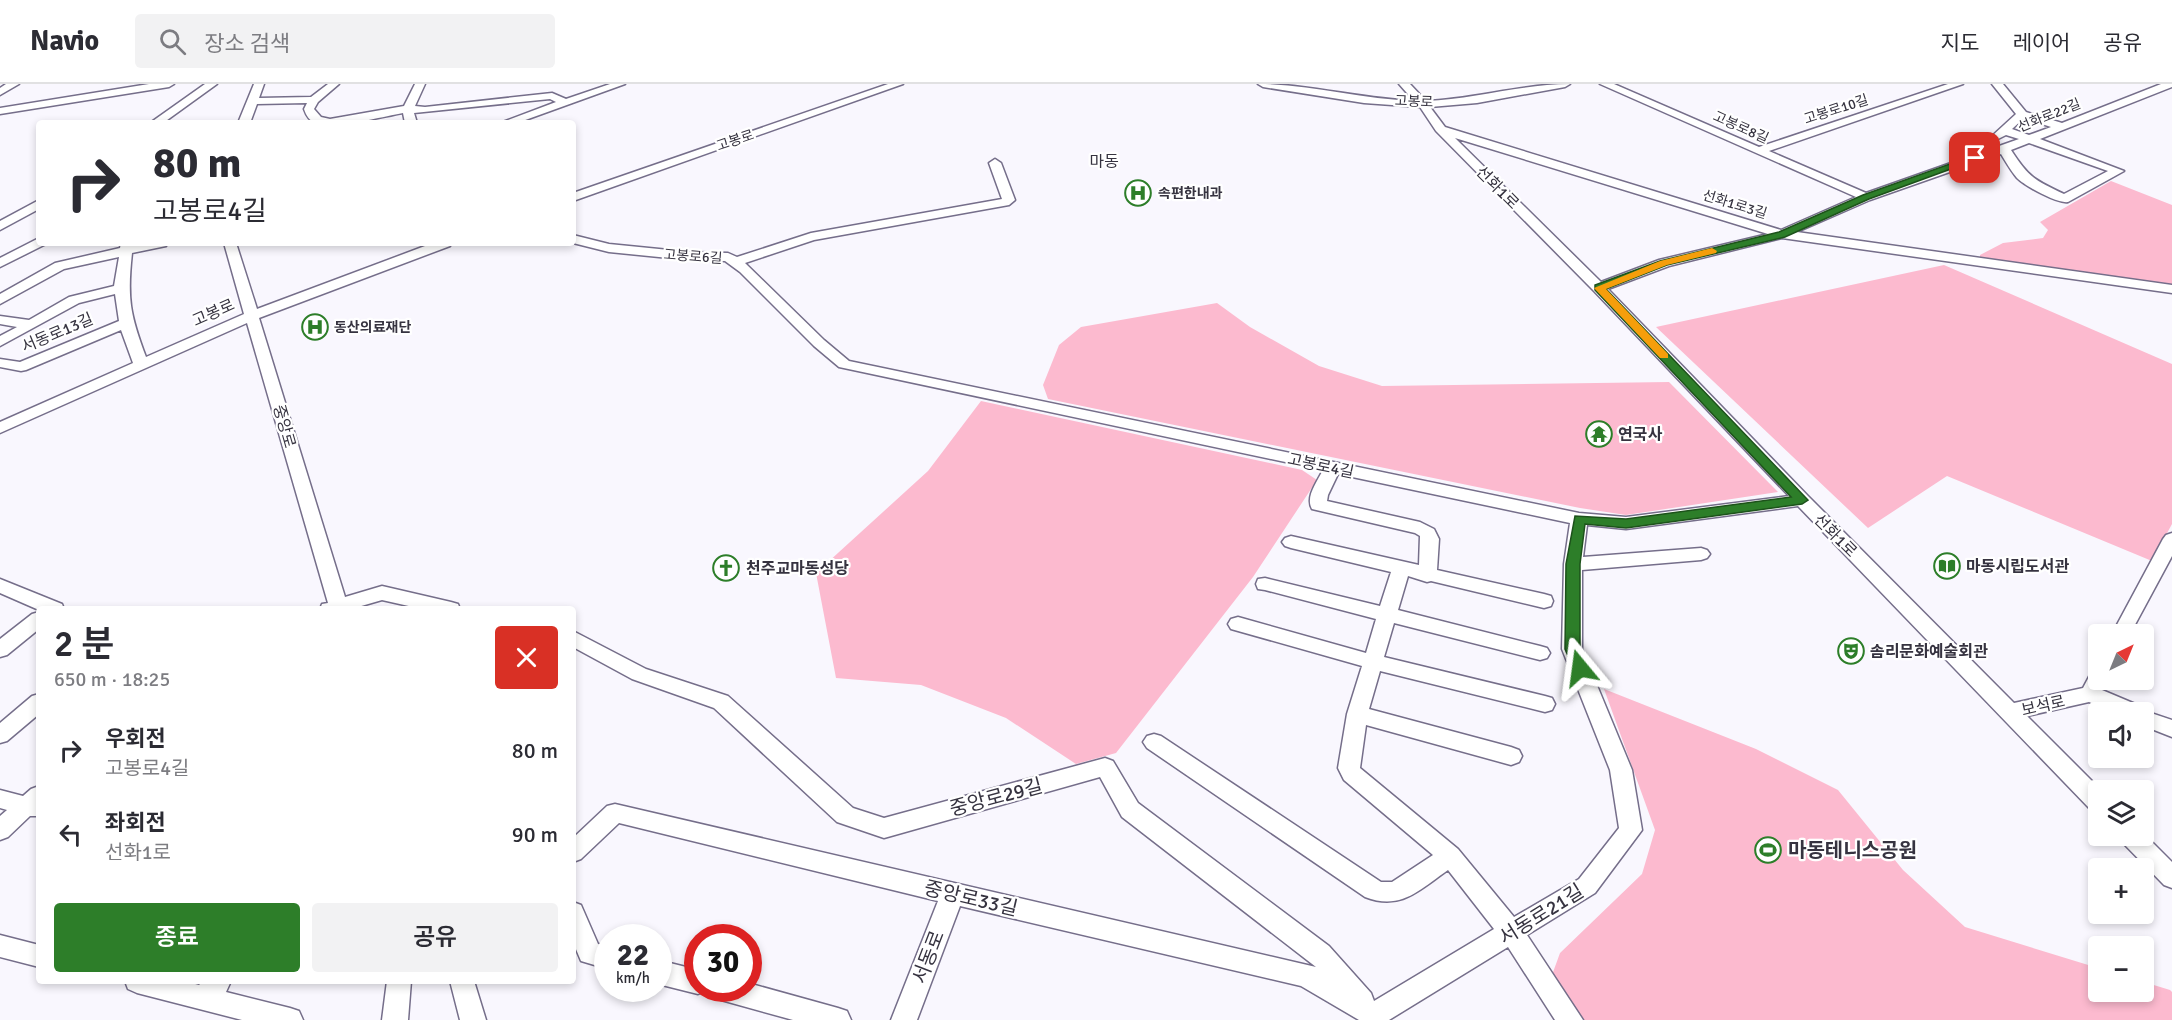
<!DOCTYPE html>
<html lang="ko">
<meta charset="utf-8">
<style>
:root{--surface:#fff;--page:#f2f2f3;--text:#2b2b33;--muted:#7c7c81;--line:#e1e1e2;--accent:#2d7e29}
body{margin:0;font-family:Signika,"Noto Sans KR",sans-serif;background:var(--page);color:var(--text);height:100vh;display:flex;flex-direction:column;font-size:22px;white-space:nowrap}
*{box-sizing:border-box;margin:0}
p{font-size:20px;color:var(--muted)}
.icon{flex:none;width:33px;height:33px;fill:none;stroke:currentColor;stroke-width:2;stroke-linecap:round;stroke-linejoin:round}
.map{position:relative;flex:1;overflow:hidden}
.side{position:absolute;left:36px;top:522px;width:540px;height:378px;display:flex;flex-direction:column;background:var(--surface);border-radius:6px;box-shadow:0 3px 9px #0003}
.side>*{flex:none}
.hud{position:absolute;left:36px;top:36px;width:540px;height:126px;border-radius:6px;box-shadow:0 3px 9px #0003;background:#fff;color:var(--text);overflow:hidden}
.needle{width:39px;rotate:43deg}
.fabs{position:absolute;left:2088px;top:540px;display:grid;gap:12px}
.fabs a{display:grid;place-items:center;width:66px;height:66px;border-radius:6px;background:var(--surface);box-shadow:0 3px 9px #0003;font-size:30px}
.speed{position:absolute;left:594px;top:840px;display:flex;gap:12px;font-size:30px;font-weight:700;text-align:center}
.speed>*{display:grid;place-content:center;width:78px;height:78px;border-radius:50%;background:var(--surface);box-shadow:0 3px 9px #0003;line-height:1}
.speed small{font-size:15px;font-weight:400}
.speed .limit{border:9px solid #d22;background:#fff;color:#111}
.pin{position:absolute;display:grid;place-items:center;width:51px;height:51px;color:#fff;margin:-26px;border-radius:12px;box-shadow:0 3px 9px #0006}
.me{position:absolute;width:66px;margin:-33px;rotate:344deg;stroke-linejoin:round;filter:drop-shadow(0 0 4px #0008)}
.turn{display:flex;align-items:center;gap:21px;height:126px;padding:0 18px;font-size:27px}
.turn .icon{width:78px;height:78px;stroke-width:2.5}
.turn b{display:block;font-size:42px;line-height:51px}
.round{display:grid;place-items:center;flex:none;width:63px;height:63px;border-radius:6px;background:var(--page)}
.headline{display:flex;align-items:center;justify-content:space-between;height:102px;padding:0 18px}
h1{font-size:36px;font-weight:600;line-height:45px}
.button{display:flex;gap:12px;margin-top:auto;padding:12px 18px}
.button a{flex:1;height:69px;border-radius:6px;background:var(--accent);color:#fff;font-size:24px;font-weight:600;line-height:69px;text-align:center}
.button a+a{background:var(--page);color:var(--text)}
ul{padding:0;list-style:none}
li{display:flex;align-items:center;gap:18px;height:84px;padding:0 18px}
li div{flex:1}
li b{display:block;font-size:22px}
li em{font-style:normal}
header{display:flex;align-items:center;gap:36px;box-sizing:border-box;height:84px;padding:0 30px;background:var(--surface);border-bottom:2px solid var(--line)}
header strong{font-size:28px}
nav{display:flex;gap:33px;margin-inline-start:auto;font-size:21px}
.search{width:420px;height:54px;background:var(--page);display:flex;align-items:center;gap:15px;box-sizing:border-box;padding:0 21px;border-radius:6px;color:var(--muted);font-size:22px}
.map>svg:first-child{display:block}
.green{fill:#fcbacf}
.lines{fill:none;stroke-linecap:round;stroke-linejoin:round}
.minor-casing{stroke:#756e8a;stroke-width:3}
.minor{fill:#fff;fill-rule:evenodd}
.route{fill:#2d7e29;stroke:#1d521b;stroke-width:1.5}
.slow{fill:#f59e0b}
.labels{text-anchor:middle;stroke-width:4.5;stroke-linejoin:round;paint-order:stroke}
.far-street-label{font-size:14px;fill:#363340;stroke:#fff}
.far-poi-label{font-size:14px;font-weight:bold;fill:#363340;stroke:#fff;text-anchor:start}
.far-quarter-label{font-size:16px;fill:#363340;stroke:#fff}
.street-label{font-size:16px;fill:#363340;stroke:#fff}
.poi-label{font-size:16px;font-weight:bold;fill:#363340;stroke:#fff;text-anchor:start}
.near-street-label{font-size:20px;fill:#363340;stroke:#fff}
.near-poi-label{font-size:20px;font-weight:bold;fill:#363340;stroke:#fff;text-anchor:start}
</style>
<header>
<strong>Navio</strong>
<div class="search"><svg class="icon" aria-label="search" viewBox="0 0 24 24"><circle cx="10" cy="10" r="6"/><path d="M15 15l6 6"/></svg>장소 검색</div>
<nav><a>지도</a><a>레이어</a><a>공유</a></nav>
</header>
<div class="map">
<svg width="2172" height="936" viewBox="0 0 2172 936">
<rect width="100%" height="100%" fill="#f9f7fe"/>
<path class="green" d="M2111,97L2172,121V201L1980,176V171L2003,159L2043,154L2048,146L2040,138Z
M1944,181L2172,280V440L2152,477L1947,392L1868,444L1656,243Z
M1217,219L1250,243L1319,282L1382,302L1669,298L1778,408L1626,431L1580,424L1048,315L1043,301L1059,261L1081,243Z
M981,317L1302,386L1317,396L1253,493L1116,669L1076,680L1006,634L921,601L836,594L816,489L928,387Z
M1604,605L1756,665L1838,706L1903,786L1965,843L2098,884V908H2144V898L2170,906L2172,908V936H1583L1552,891L1560,869L1642,790L1655,746Z"/>
<g class="lines">
<g class="minor-casing">
<path id="minor" d="M6,0H19L0,11V4Z
M149,0H174L169,3L0,30V24Z
M205,0H217L163,39H150Z
M254,0H264L259,14L311,13L328,0H339L318,18L314,25L321,33L330,35L404,22L415,0H425L415,22L425,23L552,9L566,15L610,0H625L517,39H500L556,18L550,15L414,29L417,39H405L403,29C380,33 339,45 316,39C309,37 306,31 304,25L307,19L257,20L250,39H238Z
M888,0H903L573,117V109Z
M1258,0C1310,0 1361,15 1414,17L1399,0H1410L1426,17C1474,15 1522,0 1570,0L1565,3L1477,19L1430,23L1445,43L1781,146L1856,113L1600,0H1614L1759,63L1948,0H1963L1769,67L1866,109L2019,55L2006,51L1998,55L1992,52L2016,30L1992,0H2003L2026,28L2062,39L2161,0H2172V3L2040,55L2124,87L2068,118C2058,120 2025,102 2017,94C2011,87 2006,78 2001,70L1870,116L1797,148L2172,201V209L1782,154L1669,182L1608,205L1808,412L2014,619L2083,604L2091,589L2098,586V596H2107L2102,606L2140,622L2142,626L2172,636V653L2144,642V628H2113L2089,618L2027,632L2101,706H2098V727L2090,725L1798,422L1626,445L1587,441L1583,473L1701,464L1707,466L1710,470L1707,474L1701,476L1582,486V565L1632,686L1642,746L1595,809L1527,851L1583,936H1555L1508,863L1389,936H1359L1301,902L960,822L917,936H891L938,817L619,739L581,775L573,778V754L607,722L615,720L1316,883L1122,733L1100,693L884,754L837,738L714,624L632,595L573,563V547L646,585L728,612L853,724L884,734L1105,674L1113,677L1138,719L1329,862L1371,909L1374,917L1494,845L1448,786C1419,806 1401,827 1365,813L1147,664L1143,658L1147,652L1154,650L1161,652L1381,798H1392L1433,771L1344,696L1338,684L1347,630L1362,582L1231,545L1228,540L1231,535L1238,533L1366,569L1376,535L1265,506L1258,505L1256,500L1258,495L1265,494L1380,522L1391,488L1291,464L1285,462L1282,458L1285,454L1291,452L1419,481L1420,452L1415,449L1312,425C1305,413 1317,398 1323,386L839,283L814,262L740,188L725,177L689,176L609,168L573,159V151L609,160L689,168L728,169L737,173L811,149L1002,115L989,79L995,75L1001,79L1015,116L1009,121L814,156L745,179L824,256L849,277L1579,429L1626,433L1789,412L1594,207L1436,47L1420,23L1364,19L1263,3ZM2024,34L2051,43L2029,51L2012,45ZM1455,54L1768,150L1659,176L1601,198ZM2029,59L2108,87L2064,110C2035,96 2029,94 2011,66ZM1338,390L1570,439L1564,480L1562,565L1610,686L1619,744L1579,795L1514,833L1458,765L1360,684L1366,641L1511,681L1519,678L1522,672L1519,666L1511,663L1369,625L1380,587L1545,628L1552,626L1555,620L1552,614L1545,612L1384,573L1394,539L1540,576L1547,574L1550,569L1547,564L1540,562L1398,526L1408,492L1427,498L1431,497L1544,524L1551,522L1553,517L1551,512L1544,510L1437,486L1439,455L1434,445L1420,438L1327,417L1328,411Z
M39,116V125L0,146V137Z
M39,154V159H45L44,161L0,183V174Z
M121,159H133V161L167,159L166,162L132,169C127,214 130,231 146,273L244,230L224,159H236L257,225L433,159H451L450,162L259,234L345,513L382,502L451,518L458,520L460,525H422L382,516L351,525H320L322,520L328,519L247,239L0,349V338L133,279L121,246L26,286L21,287L0,283V275L20,278L119,237L115,210L79,219L0,262V252L17,243L0,240V232L29,236L69,213L114,202L119,173L64,185L0,220V210L55,179L120,164Z
M2172,449V472L2130,550H2112L2163,455L2166,451Z
M0,495L62,520L64,525L39,526L0,509Z
M39,528V545L7,571L0,573V555L32,530Z
M39,610V630L7,657L0,659V639L32,612Z
M39,702V732H30L8,753L0,756V732L7,726L0,724V706L23,712L31,705Z
M2144,750L2172,778V804L2164,801L2123,759L2120,752H2144Z
M573,818L581,821L598,860L608,862V885L581,877L573,858Z
M0,851L39,861V883L0,873Z
M658,876L698,886V904H708L707,906L698,910L658,900Z
M125,897H184L199,901L203,897H231L226,908L290,924L299,927L303,936H242L137,909L128,905Z
M387,897H411L408,936H382Z
M450,897H474L486,936H460Z
M748,899L838,924L847,927L851,936H793L721,916L712,912L709,904H748Z"/>
</g>
<use href="#minor" class="minor"/>
</g>
<path class="route" d="M1975,71L1979,74L1978,75L1869,115L1785,153L1667,181L1606,205L1808,416L1802,420L1626,444L1585,440L1580,480V565L1588,584L1585,588H1575L1565,565L1566,480L1575,432L1626,435L1791,413L1595,206V201L1660,177L1779,148L1863,111Z"/>
<path class="slow" d="M1712,164L1717,167L1716,169L1667,181L1606,205L1668,270V274H1660L1594,204L1660,177Z"/>
<defs>
<g id="hospital-ring" transform="scale(1.35)"><circle r="9.5" fill="#fff" stroke="#2d7e29" stroke-width="1.5"/><path d="M-5-5h3v3.5h4V-5h3V5h-3V1.5h-4V5h-3Z" fill="#2d7e29"/></g>
<g id="temple-ring" transform="scale(1.35)"><circle r="9.5" fill="#fff" stroke="#2d7e29" stroke-width="1.5"/><path d="M0-6L5-2H3V0L6.5 2.5H4V6H1.5V3h-3V6H-4V2.5H-6.5L-3 0V-2H-5Z" fill="#2d7e29"/></g>
<g id="library-ring" transform="scale(1.35)"><circle r="9.5" fill="#fff" stroke="#2d7e29" stroke-width="1.5"/><path d="M-6-4Q-3-5.5-.7-3.5V5Q-3 3-6 4ZM6-4Q3-5.5 .7-3.5V5Q3 3 6 4Z" fill="#2d7e29"/></g>
<g id="church-ring" transform="scale(1.35)"><circle r="9.5" fill="#fff" stroke="#2d7e29" stroke-width="1.5"/><path d="M-1.2-6h2.4v3.5h3.3v2.4h-3.3V6h-2.4V-.1h-3.3v-2.4h3.3Z" fill="#2d7e29"/></g>
<g id="theatre-ring" transform="scale(1.35)"><circle r="9.5" fill="#fff" stroke="#2d7e29" stroke-width="1.5"/><path d="M-5-5.5Q0-4 5-5.5V0Q5 5 0 6Q-5 5-5 0ZM-3.3-2.5H-1v1.5H-3.3ZM1-2.5H3.3v1.5H1ZM-2.8 1Q0 5.5 2.8 1Z" fill="#2d7e29"/></g>
<g id="stadium-ring" transform="scale(1.35)"><circle r="9.5" fill="#fff" stroke="#2d7e29" stroke-width="1.5"/><path d="M0-5a6.5 5 0 1 0 0 10a6.5 5 0 1 0 0-10ZM-3.5-1.8h7v3.6h-7Z" fill="#2d7e29"/></g>
</defs>
<g fill-rule="evenodd">
<use href="#hospital-ring" x="1138" y="109"/>
<use href="#hospital-ring" x="315" y="243"/>
<use href="#temple-ring" x="1599" y="350"/>
<use href="#library-ring" x="1947" y="482"/>
<use href="#church-ring" x="726" y="484"/>
<use href="#theatre-ring" x="1851" y="567"/>
<use href="#stadium-ring" x="1768" y="766"/>
</g>
<g class="labels">
<g class="far-street-label">
<text transform="translate(1414 17) rotate(2)" y="5">고봉로</text>
<text transform="translate(1836 25) rotate(-18)" y="5">고봉로10길</text>
<text transform="translate(2049 31) rotate(-22)" y="5">선화로22길</text>
<text transform="translate(1741 43) rotate(24)" y="5">고봉로8길</text>
<text transform="translate(735 56) rotate(-19)" y="5">고봉로</text>
<text transform="translate(1735 120) rotate(17)" y="5">선화1로3길</text>
<text transform="translate(693 172) rotate(4)" y="5">고봉로6길</text>
</g>
<g class="far-poi-label">
<text x="1158" y="114">속편한내과</text>
<text x="334" y="248">동산의료재단</text>
</g>
<g class="far-quarter-label">
<text x="1104" y="83">마동</text>
</g>
<g class="street-label">
<text transform="translate(1498 103) rotate(45)" y="6">선화1로</text>
<text transform="translate(213 228) rotate(-24)" y="6">고봉로</text>
<text transform="translate(57 248) rotate(-23)" y="6">서동로13길</text>
<text transform="translate(285 342) rotate(74)" y="6">중앙로</text>
<text transform="translate(1321 381) rotate(12)" y="6">고봉로4길</text>
<text transform="translate(1836 451) rotate(45)" y="6">선화1로</text>
<text transform="translate(2043 621) rotate(-13)" y="6">보석로</text>
</g>
<g class="poi-label">
<text x="1618" y="356">연국사</text>
<text x="1966" y="488">마동시립도서관</text>
<text x="746" y="490">천주교마동성당</text>
<text x="1870" y="573">솜리문화예술회관</text>
</g>
<g class="near-street-label">
<text transform="translate(996 713) rotate(-15)" y="7">중앙로29길</text>
<text transform="translate(971 814) rotate(13)" y="7">중앙로33길</text>
<text transform="translate(1541 830) rotate(-32)" y="7">서동로21길</text>
<text transform="translate(928 873) rotate(-69)" y="7">서동로</text>
</g>
<g class="near-poi-label">
<text x="1788" y="773">마동테니스공원</text>
</g>
</g>
</svg>
<div class="fabs">
<a><svg class="needle" viewBox="-14 -14 28 28"><path d="M0-13l5 13h-10z" fill="#e53935"/><path d="M0 13l5-13h-10z" fill="#7c7c81"/></svg></a>
<a><svg class="icon" aria-label="sound" viewBox="0 0 24 24"><path d="M4 9h4l5-4v14l-5-4H4zM17 9q2 3 0 6"/></svg></a>
<a><svg class="icon" aria-label="layers" viewBox="0 0 24 24"><path d="M12 4l9 5-9 5-9-5zM3 14l9 5 9-5"/></svg></a>
<a>+</a>
<a>−</a>
</div>
<div class="speed"><div>22<small>km/h</small></div><div class="limit">30</div></div>
<div class="pin" style="left:1975px;top:74px;background:#d93025"><svg class="icon" aria-label="arrive" viewBox="0 0 24 24"><path d="M6 21V4h12l-3 4 3 4H6"/></svg></div>
<svg class="me" style="left:1580px;top:584px" viewBox="-20 -20 40 40"><path d="M0-17L14 15 0 8-14 15z" fill="#2d7e29" stroke="#fff" stroke-width="4"/></svg>
<div class="hud">
<div class="turn"><svg class="icon" aria-label="right" viewBox="0 0 24 24"><path d="M7 20v-9h11M14 6l5 5-5 5"/></svg><div><b>80 m</b>고봉로4길</div></div>
</div>
<section class="side">
<div class="headline"><div><h1>2 분</h1><p>650 m · 18:25</p></div><a class="round" style="background:#d93025;color:#fff"><svg class="icon" aria-label="close" viewBox="0 0 24 24"><path d="M6 6l12 12M18 6L6 18"/></svg></a></div>
<ul>
<li><svg class="icon" aria-label="right" viewBox="0 0 24 24"><path d="M7 20v-9h11M14 6l5 5-5 5"/></svg><div><b>우회전</b><p>고봉로4길</p></div><em>80 m</em></li>
<li><svg class="icon" aria-label="left" viewBox="0 0 24 24"><path d="M17 20v-9H6M10 6l-5 5 5 5"/></svg><div><b>좌회전</b><p>선화1로</p></div><em>90 m</em></li>
</ul>
<div class="button"><a>종료</a><a>공유</a></div>
</section>
</div>
